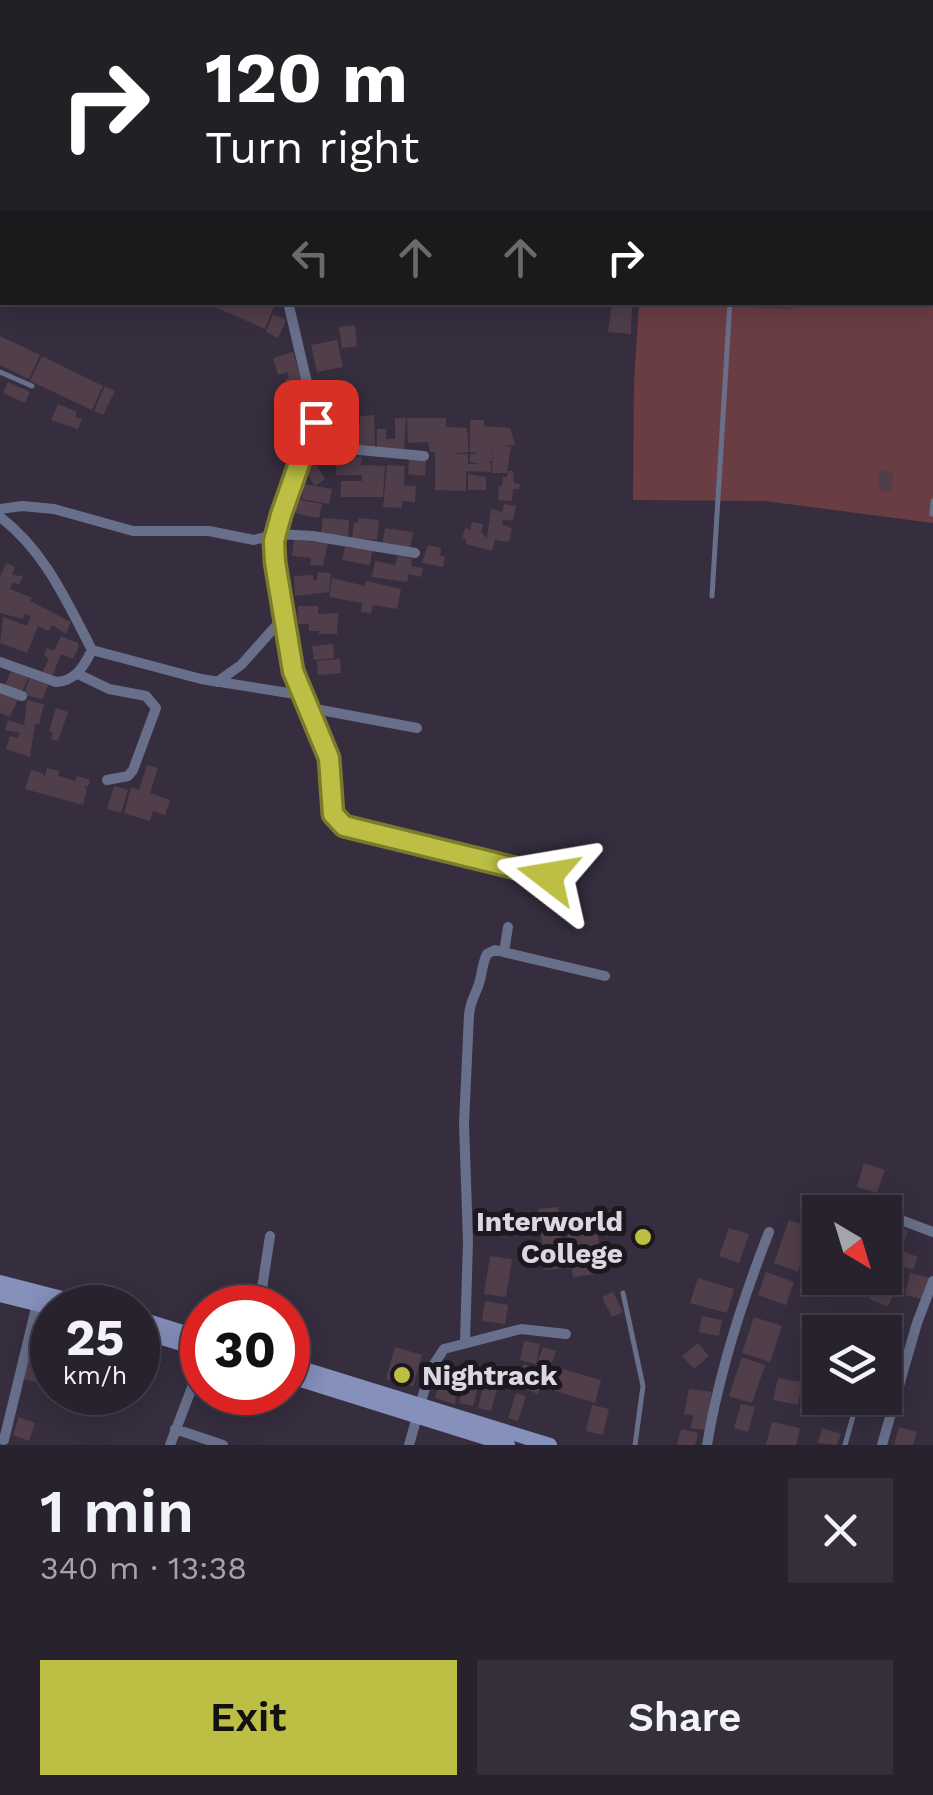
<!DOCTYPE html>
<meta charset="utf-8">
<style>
:root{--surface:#28222f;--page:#342f3b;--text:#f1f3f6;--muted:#a5a4aa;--line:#443f4b;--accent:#bcbf44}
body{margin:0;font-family:"Work Sans",sans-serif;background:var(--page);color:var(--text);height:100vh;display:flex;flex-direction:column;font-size:38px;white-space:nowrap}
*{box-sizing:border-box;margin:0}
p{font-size:32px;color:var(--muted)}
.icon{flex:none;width:55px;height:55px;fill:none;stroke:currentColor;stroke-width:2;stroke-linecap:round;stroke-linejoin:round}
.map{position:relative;height:1445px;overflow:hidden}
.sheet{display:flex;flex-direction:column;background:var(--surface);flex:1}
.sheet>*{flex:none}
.guide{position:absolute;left:0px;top:0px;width:935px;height:305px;box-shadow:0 5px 25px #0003,0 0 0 2px var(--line);background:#202124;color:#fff;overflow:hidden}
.needle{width:65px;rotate:142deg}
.tools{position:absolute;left:802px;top:1195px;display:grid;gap:20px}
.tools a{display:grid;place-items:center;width:100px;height:100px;border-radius:0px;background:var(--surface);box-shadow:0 5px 25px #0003,0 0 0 2px var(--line);font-size:50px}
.speed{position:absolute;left:30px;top:1285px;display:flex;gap:20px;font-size:50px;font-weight:700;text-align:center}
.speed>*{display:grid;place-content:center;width:130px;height:130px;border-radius:50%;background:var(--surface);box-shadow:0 5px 25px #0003,0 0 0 2px var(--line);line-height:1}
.speed small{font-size:25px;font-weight:400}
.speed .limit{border:15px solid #d22;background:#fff;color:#111}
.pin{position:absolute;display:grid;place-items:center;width:85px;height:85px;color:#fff;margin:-42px;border-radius:20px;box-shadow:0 5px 15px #0006}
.me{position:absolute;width:110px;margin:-55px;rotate:284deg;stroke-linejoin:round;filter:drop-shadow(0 0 8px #0008)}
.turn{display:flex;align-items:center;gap:35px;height:210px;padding:0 40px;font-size:45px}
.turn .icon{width:130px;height:130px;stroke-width:2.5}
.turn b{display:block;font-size:70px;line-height:85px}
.lanes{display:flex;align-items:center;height:95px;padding:0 40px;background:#0003;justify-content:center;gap:50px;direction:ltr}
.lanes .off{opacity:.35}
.round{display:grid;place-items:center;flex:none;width:105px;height:105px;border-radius:0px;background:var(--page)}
.headline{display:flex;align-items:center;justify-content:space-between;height:170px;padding:0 40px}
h1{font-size:60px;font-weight:600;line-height:75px}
.primary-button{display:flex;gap:20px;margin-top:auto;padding:20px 40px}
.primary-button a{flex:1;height:115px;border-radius:0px;background:var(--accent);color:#111;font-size:40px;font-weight:600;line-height:115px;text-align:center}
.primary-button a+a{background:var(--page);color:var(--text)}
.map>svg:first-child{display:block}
.green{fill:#6a3d43}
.building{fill:#503e4a}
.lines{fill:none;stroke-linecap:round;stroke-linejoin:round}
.path{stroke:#706978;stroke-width:2.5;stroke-dasharray:2.5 8;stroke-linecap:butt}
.lane{stroke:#686f8a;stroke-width:5}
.street{stroke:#686f8a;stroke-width:10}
.secondary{stroke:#8590bb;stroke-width:14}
.route-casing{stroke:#7a7c2c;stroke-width:25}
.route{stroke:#bcbf44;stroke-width:18}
.poi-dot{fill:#bcbf44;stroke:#1c1820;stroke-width:4}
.labels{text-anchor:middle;stroke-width:10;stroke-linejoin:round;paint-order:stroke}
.poi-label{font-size:28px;font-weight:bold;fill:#dcd7e2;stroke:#1c1820;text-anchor:end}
</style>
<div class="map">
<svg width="933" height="1445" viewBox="0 0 933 1445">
<rect width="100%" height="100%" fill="#362e3f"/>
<path class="green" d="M586,0H933V523L765,501L633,500L634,382L639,303L932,302V2Z"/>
<path class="building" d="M203,302H276L265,329Z
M740,302H794L793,310L740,306Z
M612,305L632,306L631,334L608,332Z
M273,314L286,320L278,338L266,332Z
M355,325L357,346L342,348L339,327Z
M0,336L40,355L29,379L0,365Z
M337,340L343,367L317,372L311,345Z
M293,352L308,400L301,402L303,409L307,408L318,440L296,447L284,418L280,419L277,410L289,407L282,391L288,389L286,379L289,378L287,372L278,375L273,358Z
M42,356L103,386L92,410L30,381Z
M8,382L30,392L25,403L3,393Z
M105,386L115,391L103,415L94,411Z
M58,404L77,412L75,417L82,419L78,429L51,420Z
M343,413V422L345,416L355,415V424H360V416L374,415L375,447L335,446V440H327L326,426L335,425L334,414Z
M395,418H406L404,450H377V429H386V439H395Z
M407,418H446V427L467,428L469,452L451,454H468V464H479L470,462V454H478L470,452V420H484V426L510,428L515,445H504L511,447L507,473H492L493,446L492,461L487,463H491V472L466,471V491L435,490V452H430L428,442L408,443Z
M336,456L362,457L361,465L385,466L383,497H341V481H362V475H336Z
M409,459L426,460L425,476L408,474Z
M315,462L325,479L315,486L304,469Z
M387,465L405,466L404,485L416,486L415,502L402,501V508L383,507Z
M880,470L893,472L891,492L878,490Z
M508,471H513L514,483L520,484L519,489H513L512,501L498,500L499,486H502L503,477H507Z
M468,474L486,477V490H468Z
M304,484L332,489L329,504L302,499Z
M295,499L322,504L319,518L293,513Z
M504,504L516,506L513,521L503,519L502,524L512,529L509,542L495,540L492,551L466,544V539H462L465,528L470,530L472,522L483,524L481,532L487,538L491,509L502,512Z
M323,518L349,520L348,537L321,535Z
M359,518L379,520L377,540L352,538L354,522L358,523Z
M385,528L413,532L410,551L382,546Z
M294,540L328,543L323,566L310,565L311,558L292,556Z
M428,545L441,548L440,556H445L443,567L422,563Z
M345,547L372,551L370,565L342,560Z
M397,556L412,559L411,566L423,568L421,577L409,574L407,582L372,577L375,561L395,565Z
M6,563L15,567L12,575L23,576L19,585L13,582L10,589L32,598L30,601L71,622L66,634L52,625L49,631L38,626L27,653L0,643L3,617L27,626L31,616L25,614L23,619L0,613V577Z
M318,572L331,573L329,592L295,596L294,576L313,575V580H317Z
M332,578L365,586L366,581L401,589L397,609L373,605L371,613L361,612L362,603L329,597Z
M298,606H318V614L338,613L337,634H319V631H309V624H298Z
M61,636L78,643V649L73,659L61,654L52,677L42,673L49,658L44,656L47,648L54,651Z
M333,644L334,658L314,660L312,646Z
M340,659L341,673L318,675L317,661Z
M11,671L28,678L22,692L5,685Z
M30,678L48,685L43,699L23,695Z
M0,692L18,699L10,717L0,713Z
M27,700L44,704L39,724H35L30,757L6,749L10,736L18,738L20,733L5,730L8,720L24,725Z
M56,708L68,712L58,741L51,739L53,732L49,731Z
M147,765L158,768L150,793L170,800L165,815L153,811L150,821L124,813L131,787L139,790Z
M47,768L60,771L58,776L75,781L77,776L90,780L88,787L84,786L87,789L83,805L25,789L31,770L43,773L44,778Z
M114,786L128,790L121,813L107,809Z
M864,1163L885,1170L877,1193L857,1187Z
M558,1207L565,1268L545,1270L538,1209Z
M789,1220L813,1228L798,1272L774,1263Z
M885,1222L908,1231L902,1246L885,1239Z
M596,1223L603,1273L573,1277L566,1227Z
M729,1228L749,1234L739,1263L719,1256Z
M885,1244L918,1257L913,1270L885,1259Z
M490,1256L512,1259L506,1297L484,1294Z
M766,1272L794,1282L786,1305L758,1295Z
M910,1273L931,1278L926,1300L905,1295Z
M698,1278L734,1289L727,1313L690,1303Z
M878,1278L897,1285L888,1307L869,1299Z
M613,1292L623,1312L612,1317L602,1297Z
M485,1301L508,1305L505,1324L482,1321Z
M37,1315L52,1318V1386L22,1379Z
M702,1316L722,1320L719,1336L699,1332Z
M754,1317L782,1326L770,1362L742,1353Z
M524,1341L540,1344L536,1364L520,1360Z
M698,1343L709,1356L694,1369L682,1356Z
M395,1347L422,1355L413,1386L386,1379Z
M543,1347L556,1351L549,1370L536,1365Z
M742,1357L765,1365L752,1403L729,1396Z
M524,1364L535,1368L534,1371L535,1368L545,1372L538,1394L516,1386Z
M552,1366L601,1380L595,1403L546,1388Z
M778,1378L802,1382L798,1405L773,1400Z
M440,1381L457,1386L455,1404L435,1398Z
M464,1384L478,1388L473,1406L459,1403Z
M483,1386L497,1389L491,1411L478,1408Z
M689,1389L712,1392L705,1430L691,1428L693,1415L684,1414Z
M516,1393L526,1396L518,1421L508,1418Z
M741,1404L755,1407L748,1432L734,1428Z
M592,1405L609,1409L603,1435L586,1431Z
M19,1417L35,1423L29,1441L13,1435Z
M772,1422L800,1428L796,1445H766Z
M899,1427L917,1432L913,1445H894Z
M823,1428L841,1434L837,1445L817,1443Z
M681,1429L698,1433L695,1445H677Z"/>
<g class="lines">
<path class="path" d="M812,2L813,0
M910,2L911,0"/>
<path class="lane" d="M619,0L620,2
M834,0L865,2
M751,2V0
M932,8H933
M932,130H933
M932,259H933
M0,372L32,386
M932,514L933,501
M712,596L730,302
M623,1293L643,1386L635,1445
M845,1445L858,1398"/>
<path class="street" d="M224,0L226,2
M311,2L313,0
M0,165L2,166
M288,302L316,421L327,447L424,456
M327,447L307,452L301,458L281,515L274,541L275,562L293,671L329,758L333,813L344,825L549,876
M0,509L22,506L54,509L133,531H209L254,540L277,534L313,536L415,553
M0,517C45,551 67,602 92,650L201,679L301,695
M0,662L56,682C76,681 84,666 92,650
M78,674L109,689L146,696L156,708L133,770L128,776L107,780
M217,682L241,665L283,618
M0,688L22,696
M310,708L417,728
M504,952L508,927
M856,1202L882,1212
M885,1214L933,1232
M259,1308L270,1236
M465,1342L468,1241L464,1124L469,1015C470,1004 473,999 477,989C482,979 481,966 487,954L495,950L605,976
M175,1429L223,1445
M0,1439L4,1440L37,1304
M170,1445L202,1361
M409,1445L430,1370L444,1349L521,1329L566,1334
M707,1445C719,1372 742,1301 769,1232
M882,1445L917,1323L933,1281"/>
<path class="secondary" d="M88,2L91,0
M0,94L2,91
M0,1282L101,1308
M0,1295L52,1308
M138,1318L202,1338
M138,1331L202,1350
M288,1364L550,1445
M288,1376L508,1445"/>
</g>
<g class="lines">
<g class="route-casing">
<path id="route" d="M316,422L327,446L307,452L301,458L281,515L274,541L275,562L293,671L329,758L333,814L344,826L548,876"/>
</g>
<use href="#route" class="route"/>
</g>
<g class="poi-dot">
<circle cx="643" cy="1237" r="10"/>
<circle cx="402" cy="1375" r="10"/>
</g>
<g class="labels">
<g class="poi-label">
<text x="623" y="1231">Interworld<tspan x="623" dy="32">College</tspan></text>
<text x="422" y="1385" text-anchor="start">Nightrack</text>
</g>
</g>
</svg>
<div class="tools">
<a><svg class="needle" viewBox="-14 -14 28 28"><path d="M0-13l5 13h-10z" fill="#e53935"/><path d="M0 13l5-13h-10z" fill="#a5a4aa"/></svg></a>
<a><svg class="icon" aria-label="layers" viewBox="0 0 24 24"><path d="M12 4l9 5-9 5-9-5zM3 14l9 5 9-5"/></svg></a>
</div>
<div class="speed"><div>25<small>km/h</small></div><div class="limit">30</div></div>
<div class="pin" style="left:316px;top:422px;background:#d93025"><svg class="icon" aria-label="arrive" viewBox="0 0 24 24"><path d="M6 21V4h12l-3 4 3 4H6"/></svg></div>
<svg class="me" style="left:548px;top:876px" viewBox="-20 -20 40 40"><path d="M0-17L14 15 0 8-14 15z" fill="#bcbf44" stroke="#fff" stroke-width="4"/></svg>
<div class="guide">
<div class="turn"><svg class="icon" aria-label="right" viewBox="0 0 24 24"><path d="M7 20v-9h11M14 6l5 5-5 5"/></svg><div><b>120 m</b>Turn right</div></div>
<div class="lanes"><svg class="icon off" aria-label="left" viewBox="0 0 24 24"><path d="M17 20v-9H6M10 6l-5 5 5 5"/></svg><svg class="icon off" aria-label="ahead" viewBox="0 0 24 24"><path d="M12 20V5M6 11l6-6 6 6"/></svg><svg class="icon off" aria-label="ahead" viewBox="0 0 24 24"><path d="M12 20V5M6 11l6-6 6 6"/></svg><svg class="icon" aria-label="right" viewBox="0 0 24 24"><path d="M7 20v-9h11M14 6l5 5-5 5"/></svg></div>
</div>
</div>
<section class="sheet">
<div class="headline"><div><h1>1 min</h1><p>340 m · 13:38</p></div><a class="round"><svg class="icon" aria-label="close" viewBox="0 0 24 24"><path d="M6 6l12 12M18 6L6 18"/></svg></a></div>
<div class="primary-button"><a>Exit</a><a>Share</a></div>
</section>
